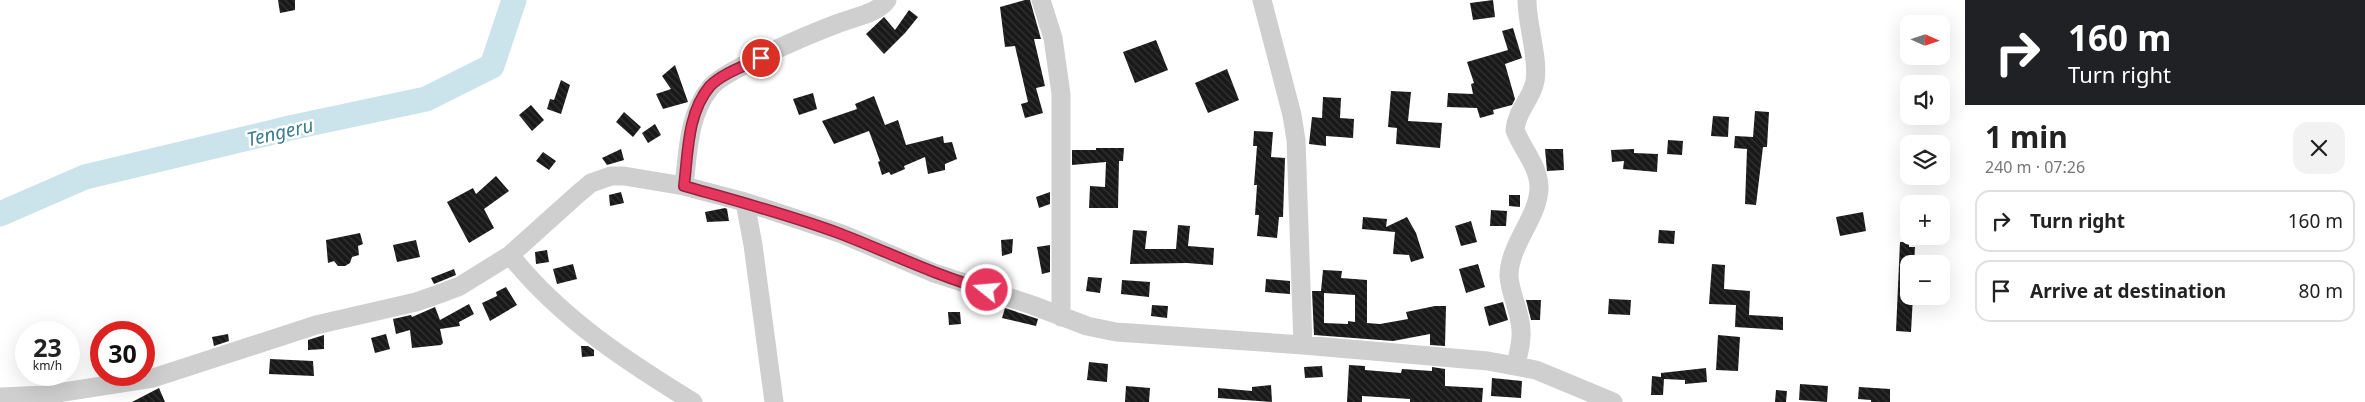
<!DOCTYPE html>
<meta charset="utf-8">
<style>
:root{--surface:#fff;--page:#f2f2f2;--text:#222;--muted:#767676;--line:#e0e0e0}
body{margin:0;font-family:"Noto Sans",sans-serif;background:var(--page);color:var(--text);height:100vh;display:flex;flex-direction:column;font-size:19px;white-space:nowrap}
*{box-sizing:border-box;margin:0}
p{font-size:16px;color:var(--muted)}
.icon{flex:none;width:28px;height:28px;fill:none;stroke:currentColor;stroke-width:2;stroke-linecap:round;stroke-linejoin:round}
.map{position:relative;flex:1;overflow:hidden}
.drawer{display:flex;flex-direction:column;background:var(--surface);width:400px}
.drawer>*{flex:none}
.guide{background:#202124;color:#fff;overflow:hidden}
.needle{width:32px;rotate:93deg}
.tools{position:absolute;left:1900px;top:15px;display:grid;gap:10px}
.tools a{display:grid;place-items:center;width:50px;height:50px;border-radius:10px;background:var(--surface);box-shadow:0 5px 20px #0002;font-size:25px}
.speed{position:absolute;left:15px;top:321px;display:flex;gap:10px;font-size:25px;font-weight:700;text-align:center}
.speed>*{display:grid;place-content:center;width:65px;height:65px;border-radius:50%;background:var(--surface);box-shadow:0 5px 20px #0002;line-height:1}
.speed small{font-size:12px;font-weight:400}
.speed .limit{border:8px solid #d22;background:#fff;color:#111}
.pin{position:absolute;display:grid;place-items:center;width:42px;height:42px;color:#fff;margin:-21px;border:2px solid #fff;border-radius:50%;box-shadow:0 1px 5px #0007}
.me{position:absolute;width:55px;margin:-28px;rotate:287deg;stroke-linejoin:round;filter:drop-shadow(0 0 4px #0008)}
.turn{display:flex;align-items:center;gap:18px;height:105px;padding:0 20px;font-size:22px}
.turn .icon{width:65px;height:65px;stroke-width:2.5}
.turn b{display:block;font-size:35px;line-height:42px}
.round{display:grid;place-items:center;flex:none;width:52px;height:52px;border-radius:15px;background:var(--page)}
.summary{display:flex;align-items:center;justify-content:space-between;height:85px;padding:0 20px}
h1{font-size:30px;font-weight:700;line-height:38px}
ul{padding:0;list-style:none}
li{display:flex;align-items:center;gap:15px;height:62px;margin:0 10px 8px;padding:0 10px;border:2px solid var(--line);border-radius:15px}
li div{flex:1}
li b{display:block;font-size:19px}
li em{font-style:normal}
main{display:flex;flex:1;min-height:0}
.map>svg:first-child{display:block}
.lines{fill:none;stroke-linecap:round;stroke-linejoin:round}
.river{stroke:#cbe4ec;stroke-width:25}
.building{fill:url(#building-back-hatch);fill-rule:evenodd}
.minor{stroke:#cfcfcf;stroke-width:19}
.route-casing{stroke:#96233d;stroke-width:12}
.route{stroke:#e7365e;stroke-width:9}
.labels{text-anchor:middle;stroke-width:5;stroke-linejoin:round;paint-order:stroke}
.water-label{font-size:19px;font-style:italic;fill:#3c7c90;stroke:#fff}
</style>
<main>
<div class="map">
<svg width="1965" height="402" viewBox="0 0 1965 402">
<defs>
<pattern id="building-back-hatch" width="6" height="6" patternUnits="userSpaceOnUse" patternTransform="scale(1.25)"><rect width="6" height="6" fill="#191919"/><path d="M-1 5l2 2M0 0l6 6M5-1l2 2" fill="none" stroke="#323232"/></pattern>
</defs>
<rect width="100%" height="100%" fill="#fff"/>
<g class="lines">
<path class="river" d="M0,214L85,177L294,127L426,99L492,66L514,0"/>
</g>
<path class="building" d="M278,0H295V10L280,13Z
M1025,0H1030L1041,39H1034L1045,86L1036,88L1043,113L1025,118L1021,104L1028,102L1015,46L1005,47L1000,7Z
M1493,0L1495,17L1473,20L1470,3Z
M909,10L918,17L905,33L884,54L866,34L884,17L895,30Z
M1513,28L1522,58L1505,64L1515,99L1512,105L1493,110L1494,114L1480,118L1477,108L1447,107L1448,93L1473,94L1471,84L1474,83L1467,62L1508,50L1502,31Z
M1156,40L1168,70L1135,83L1123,52Z
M675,65L688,102L663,109L656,94L671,89L662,76Z
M1227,69L1239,100L1208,113L1195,83Z
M561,80L570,85L561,114L547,109L550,99L554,100Z
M1391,91L1411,92L1408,121L1442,123L1440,148L1396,144L1397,128L1388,127Z
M813,93L817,109L799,115L793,99Z
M874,96L885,125L898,120L906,145L943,136L944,143L952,142L957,159L945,164V170L928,174L925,157L904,166L905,169L891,175L889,172L882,175L878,162L880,161L869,131L834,144L822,121L857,109L855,104Z
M1323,97L1341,98L1340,118L1354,119L1353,138L1326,136V146L1309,144L1312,117L1322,118Z
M531,105L544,120L532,131L519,115Z
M1755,111L1769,112L1767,147H1763L1756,205L1745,204L1747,149L1734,148L1735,136L1753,137Z
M624,112L641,127L633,137L616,122Z
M1713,116L1729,117L1728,137L1711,136Z
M655,124L661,135L648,143L642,133Z
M1254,131L1273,132L1271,157L1285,158L1283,217H1279L1277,238L1257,236L1259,215H1255L1257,185H1254L1257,146H1253Z
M1668,140L1683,141L1682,155L1667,154Z
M1096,148H1124L1123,161H1119L1118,208H1089L1090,186L1105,187L1106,162L1072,165V150H1096Z
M621,149L624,160L607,165L602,158Z
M1545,149H1563L1564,170L1547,171Z
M1634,149V153L1658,154L1657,172L1623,169L1624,161L1612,162L1611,150Z
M543,152L556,161L549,170L536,161Z
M496,176L509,191L484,209L494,228L469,243L447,202L473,188L476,194Z
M621,192L624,203L610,206L609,195Z
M1050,192V204L1039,208L1036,197Z
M1509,195H1520V207L1509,206Z
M725,208L727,209L729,221L707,222L705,212Z
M1491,210L1507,211L1506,226H1490Z
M1863,212L1866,231L1840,236L1836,217Z
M1363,217L1387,219L1386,227L1407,217L1416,233L1424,258L1411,262L1409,255L1393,254L1395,232L1362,229Z
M1471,221L1477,242L1461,246L1455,226Z
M1178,225L1190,226L1188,246L1214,248L1213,265L1187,263L1130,264L1133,230L1147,231L1145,249H1176Z
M1659,230L1675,231L1674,244L1658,243Z
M360,233L363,244L358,246L359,255L352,257L350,263L345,266H338L334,261L328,263L326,240Z
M1013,239L1012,253L1002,256L1001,240Z
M416,240L420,257L397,262L393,245Z
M1900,242H1909V247H1915L1914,264H1909V296H1913L1911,332L1896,331Z
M1050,245V272L1042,274L1037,247Z
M547,250L549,262L536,264L535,252Z
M573,264L577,279L557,284L553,269Z
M1478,264L1485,287L1466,293L1459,269Z
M1712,264L1725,265L1724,289L1750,291L1749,315L1783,317V330L1735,327L1736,305L1709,304Z
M454,269L456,275L434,284L431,278Z
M1323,270L1342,271L1341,278L1367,280V323L1380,324L1408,319L1406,312L1435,306H1446L1445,346L1430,345V334L1393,341L1314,335L1312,291H1321ZM1324,293L1355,295V322L1348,321V324L1324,323Z
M1088,277L1102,278L1100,293L1086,291Z
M1266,279L1290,281V294L1265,292Z
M1122,280L1150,282L1149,297L1121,294Z
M506,287L517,305L490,321L482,303L497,296L496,292Z
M1609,299L1631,300L1630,315L1608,314Z
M1526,300H1541L1540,320H1531Z
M1503,302L1508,320L1489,326L1484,307Z
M469,304L474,314L459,322L460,326L440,329L443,343L441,345L412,348L410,330L396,334L393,319L411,315L412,317L435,307L440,320Z
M1152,305L1168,306L1167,318L1151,316Z
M1005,308L1038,319L1036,326L1002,318Z
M948,312H960L961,324L949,325Z
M228,334L229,341L214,346L212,337Z
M386,334L390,349L375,353L371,338Z
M324,335V349L308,350V340Z
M1718,335L1740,337L1738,371L1716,370Z
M581,346H588L594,350V356L582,357Z
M270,359L313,361L314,376L269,374Z
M1089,362L1108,364L1107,382L1087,380Z
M1349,365L1365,366V370L1401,373L1402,369L1432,371V367L1445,369V386L1483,388L1482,402H1410V399L1362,396V402H1347Z
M1322,366L1323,377L1305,378L1304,367Z
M1706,368L1707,382L1685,384V380L1664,379L1663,395H1651L1652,376L1661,377V373Z
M1492,378L1522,381L1521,398L1491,396Z
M1800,384L1828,386L1827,402L1799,400Z
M1271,385L1272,402L1218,398V388L1252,391V387Z
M1126,386L1150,388L1149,402H1125Z
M1859,387L1890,389V402H1871V400L1858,399Z
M159,388L165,402H132Z
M1776,390L1787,391L1786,402H1775Z"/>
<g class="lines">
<path class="minor" d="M1041,0L1053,38L1061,94V317
M1262,0L1292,115L1296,140L1303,345
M684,186C688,153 688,115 710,88C723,70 815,32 839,23C854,17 877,14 887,0
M745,202L753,245L774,402
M510,255C560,318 626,361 693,402
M1516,365C1518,354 1522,343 1521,331C1521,312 1510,295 1509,276C1509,244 1540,216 1539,186C1538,165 1522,149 1515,130C1516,111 1532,99 1535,81C1539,59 1527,25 1527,0
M0,397L45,395L153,378L316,325L416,302L439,294L460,286L510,255L579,193L591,183L611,176H624L684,186L745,202L842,234L934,273L1032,305L1087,326L1116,332L1303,345L1488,361L1536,370L1613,402"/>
</g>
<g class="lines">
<g class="route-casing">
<path id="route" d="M761,58C745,66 723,73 710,86C687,113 688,154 684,186C737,201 790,215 841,234C890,253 937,276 987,290"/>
</g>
<use href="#route" class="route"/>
</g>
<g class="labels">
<g class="water-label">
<text transform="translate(280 132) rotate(-13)" y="7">Tengeru</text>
</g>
</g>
</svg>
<div class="tools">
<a><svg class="needle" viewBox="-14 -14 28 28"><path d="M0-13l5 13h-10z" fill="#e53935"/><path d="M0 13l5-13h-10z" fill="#767676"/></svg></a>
<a><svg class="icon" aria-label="sound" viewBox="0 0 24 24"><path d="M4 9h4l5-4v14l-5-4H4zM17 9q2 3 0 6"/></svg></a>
<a><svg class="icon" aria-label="layers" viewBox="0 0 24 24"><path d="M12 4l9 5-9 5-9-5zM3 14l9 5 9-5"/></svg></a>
<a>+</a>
<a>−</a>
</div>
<div class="speed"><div>23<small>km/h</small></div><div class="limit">30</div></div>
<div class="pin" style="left:761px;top:58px;background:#d93025"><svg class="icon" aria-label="arrive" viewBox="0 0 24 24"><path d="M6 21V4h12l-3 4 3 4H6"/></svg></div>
<svg class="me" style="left:987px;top:290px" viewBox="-20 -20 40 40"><circle r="17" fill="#e7365e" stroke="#fff" stroke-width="3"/><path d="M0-11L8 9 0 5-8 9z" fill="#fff"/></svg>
</div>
<section class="drawer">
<div class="guide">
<div class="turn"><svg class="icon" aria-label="right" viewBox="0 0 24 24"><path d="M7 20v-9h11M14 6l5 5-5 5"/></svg><div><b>160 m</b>Turn right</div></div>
</div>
<div class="summary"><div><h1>1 min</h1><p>240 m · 07:26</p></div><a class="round"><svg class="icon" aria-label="close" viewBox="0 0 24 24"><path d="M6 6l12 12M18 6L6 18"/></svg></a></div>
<ul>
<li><svg class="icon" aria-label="right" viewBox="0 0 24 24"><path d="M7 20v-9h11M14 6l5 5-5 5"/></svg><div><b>Turn right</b></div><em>160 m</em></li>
<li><svg class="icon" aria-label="arrive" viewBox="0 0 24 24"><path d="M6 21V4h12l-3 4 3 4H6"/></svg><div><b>Arrive at destination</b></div><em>80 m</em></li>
</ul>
</section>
</main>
